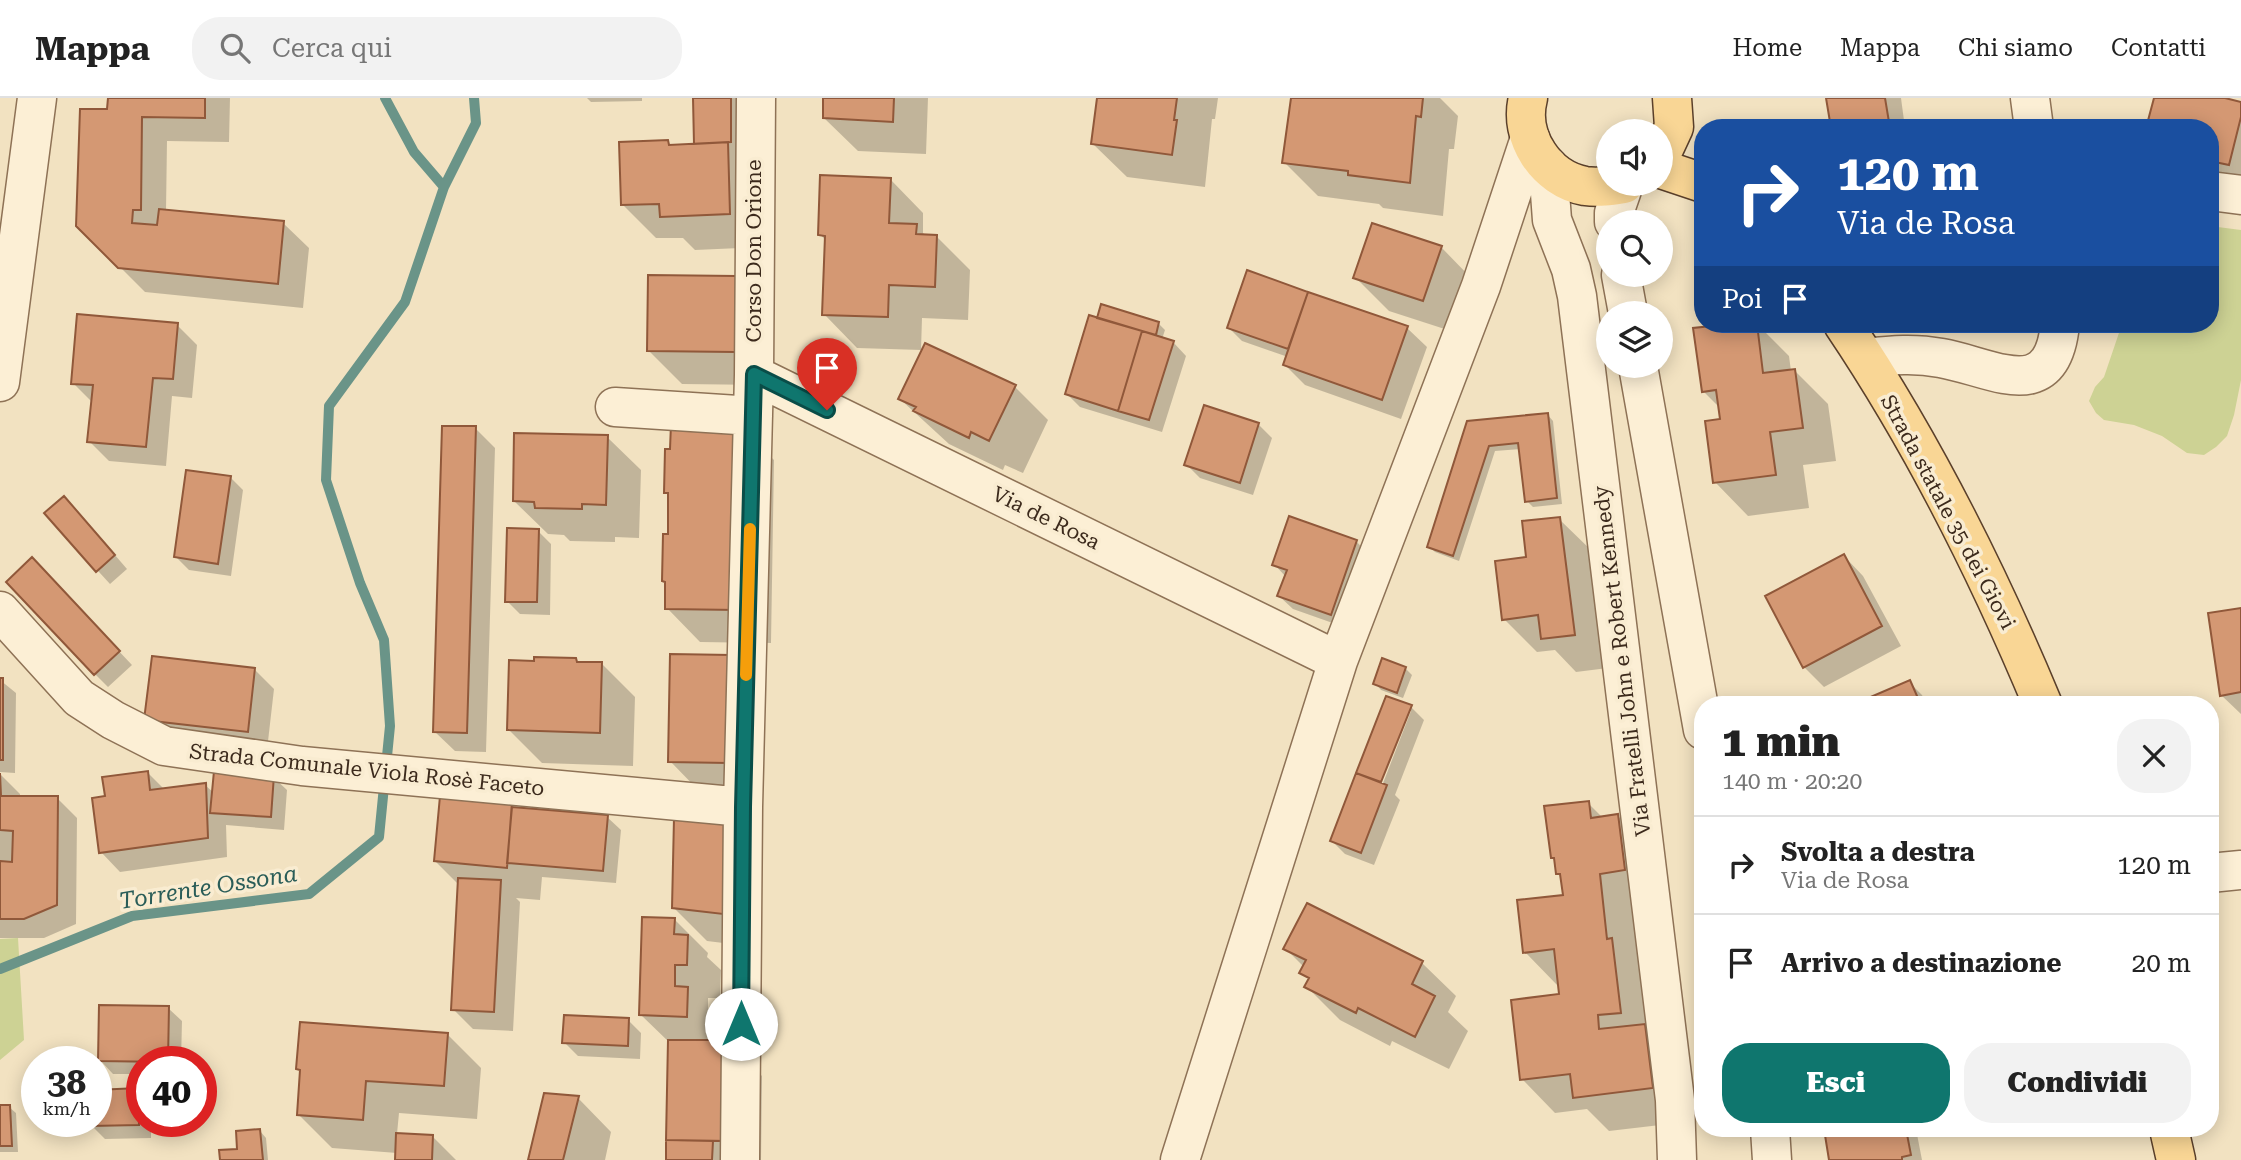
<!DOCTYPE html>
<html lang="it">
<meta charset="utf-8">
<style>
:root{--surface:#fff;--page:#f2f2f2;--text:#222;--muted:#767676;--line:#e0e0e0;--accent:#0f766e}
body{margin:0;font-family:"Roboto Serif",serif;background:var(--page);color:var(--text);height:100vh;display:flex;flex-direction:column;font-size:26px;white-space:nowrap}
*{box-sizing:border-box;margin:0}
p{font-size:23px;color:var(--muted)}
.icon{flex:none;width:38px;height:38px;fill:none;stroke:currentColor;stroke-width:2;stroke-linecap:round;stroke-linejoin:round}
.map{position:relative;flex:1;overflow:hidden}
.side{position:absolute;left:1694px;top:598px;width:525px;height:441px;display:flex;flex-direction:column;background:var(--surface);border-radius:28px;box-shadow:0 4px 18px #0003}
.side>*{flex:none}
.banner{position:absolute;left:1694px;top:21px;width:525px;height:214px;border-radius:28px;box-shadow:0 4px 18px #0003;background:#1a4fa0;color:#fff;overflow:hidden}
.controls{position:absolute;left:1596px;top:21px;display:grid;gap:14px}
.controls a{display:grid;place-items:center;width:77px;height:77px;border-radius:50%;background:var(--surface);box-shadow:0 4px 18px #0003;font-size:35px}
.speed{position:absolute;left:21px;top:948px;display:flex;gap:14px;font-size:35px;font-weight:700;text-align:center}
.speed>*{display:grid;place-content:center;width:91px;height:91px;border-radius:50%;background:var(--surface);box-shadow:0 4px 18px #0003;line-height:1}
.speed small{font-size:18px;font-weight:400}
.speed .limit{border:10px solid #d22;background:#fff;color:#111}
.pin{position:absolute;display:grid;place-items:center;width:60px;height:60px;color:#fff;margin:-72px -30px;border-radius:50% 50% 50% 0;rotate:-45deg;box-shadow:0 0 7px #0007}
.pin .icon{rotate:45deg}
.me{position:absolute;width:77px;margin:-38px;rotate:0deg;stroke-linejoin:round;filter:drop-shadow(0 0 5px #0008)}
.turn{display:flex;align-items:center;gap:24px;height:147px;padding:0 28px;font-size:32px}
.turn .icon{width:91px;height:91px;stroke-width:2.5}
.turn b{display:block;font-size:49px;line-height:60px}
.then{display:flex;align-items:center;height:66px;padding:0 28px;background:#0003;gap:14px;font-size:26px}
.round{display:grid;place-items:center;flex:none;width:74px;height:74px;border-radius:28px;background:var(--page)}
.overview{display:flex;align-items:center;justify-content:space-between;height:119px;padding:0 28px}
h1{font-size:42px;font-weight:800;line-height:52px}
.button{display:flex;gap:14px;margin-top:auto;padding:14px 28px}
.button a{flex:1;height:80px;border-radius:28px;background:var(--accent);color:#fff;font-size:28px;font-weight:800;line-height:80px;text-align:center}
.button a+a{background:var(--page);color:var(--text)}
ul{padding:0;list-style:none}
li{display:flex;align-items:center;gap:21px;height:98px;padding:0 28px;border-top:2px solid var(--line)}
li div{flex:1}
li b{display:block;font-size:26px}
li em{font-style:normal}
header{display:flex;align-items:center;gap:42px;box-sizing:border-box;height:98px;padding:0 35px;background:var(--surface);border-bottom:2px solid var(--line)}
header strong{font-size:33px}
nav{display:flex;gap:38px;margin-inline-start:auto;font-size:24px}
.search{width:490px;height:63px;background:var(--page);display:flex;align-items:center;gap:18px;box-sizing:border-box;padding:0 24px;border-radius:28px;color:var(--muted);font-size:26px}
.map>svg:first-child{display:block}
.green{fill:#cdd294}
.shadow{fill:#0003;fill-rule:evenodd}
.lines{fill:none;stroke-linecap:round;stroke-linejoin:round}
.stream{stroke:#6a9488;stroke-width:10}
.building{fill:#d49873;stroke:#90583a;stroke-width:2}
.minor-casing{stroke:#8e7256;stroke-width:41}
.major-casing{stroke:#5b402b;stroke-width:41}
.minor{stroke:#fcefd5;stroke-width:38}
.major{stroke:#f9d695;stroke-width:38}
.route-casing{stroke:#0a4d48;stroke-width:18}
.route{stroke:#0f766e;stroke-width:12}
.slow{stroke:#f59e0b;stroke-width:12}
.labels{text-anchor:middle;stroke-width:7;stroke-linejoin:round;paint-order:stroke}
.street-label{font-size:21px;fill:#3c2a1c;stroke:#f9ecd1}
.water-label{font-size:23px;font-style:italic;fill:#2a5d58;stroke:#f9ecd1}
</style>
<header>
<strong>Mappa</strong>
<div class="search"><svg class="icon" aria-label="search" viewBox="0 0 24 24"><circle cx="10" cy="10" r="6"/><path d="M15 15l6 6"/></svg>Cerca qui</div>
<nav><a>Home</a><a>Mappa</a><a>Chi siamo</a><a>Contatti</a></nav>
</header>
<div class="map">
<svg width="2241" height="1062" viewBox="0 0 2241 1062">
<rect width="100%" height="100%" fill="#f2e2c1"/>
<path class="green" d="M2210,128L2241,132V282L2234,317L2227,338L2216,349L2204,357L2187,355L2162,338L2134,327L2104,322L2096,315L2089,303L2095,289L2104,279L2122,226H2210Z
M18,840L24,942L0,962V841Z"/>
<path class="shadow" d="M109,0H230L229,44L167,43L166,113L283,125L309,150L303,210L145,194L78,127L109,13Z
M587,0H642V3L591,4Z
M696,0H764L763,149L695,152L683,140H656L623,107L667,44L672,48L696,47Z
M825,0H928L926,56L858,53L824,20Z
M1099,0H1218L1215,21H1212L1205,89L1127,79L1093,46Z
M1293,0H1440L1458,18L1454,51H1449L1443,118L1383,110L1379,106L1318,98L1284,64Z
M1828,0H1901L1905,30H1832Z
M2156,0H2217L2241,6V84L2210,77V30Z
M890,81L923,115V135L926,138H936L970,172L968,222L922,220L921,252L857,250L824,216L827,144L820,136Z
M1441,149L1474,183L1457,235L1389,213L1355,179Z
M1248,175L1407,230L1427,249L1401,321L1305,287L1285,267L1288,259L1242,243L1229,230Z
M735,180L768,287L682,286L648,252Z
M1090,219L1159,226L1165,232L1162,241L1173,244L1186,258L1162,334L1080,309L1067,296Z
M1745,226H1757L1789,258L1791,273H1795L1828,306L1836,363L1803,367L1809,410L1748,418L1715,384L1722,323L1720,310L1703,293L1695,232Z
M177,227L197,247L192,300L172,298L166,368L109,363L89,343L93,305L73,285Z
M1015,289L1048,322L1023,375L1005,367L1003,372L949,346L900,301Z
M1547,316L1553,323L1562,406L1533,409L1527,403L1521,351L1495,353L1459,463L1435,454L1429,448L1469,325Z
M1258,326L1272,340L1253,397L1200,380L1186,366Z
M740,328L774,362L771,545L700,544L667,510V486L664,483L670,438V399L666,394Z
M475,330L495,350L486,654L455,653L435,634Z
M607,339L641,372L639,440L615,439V444L570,443L564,437L548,436L514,403Z
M230,379L243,392L231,478L189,472L176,459Z
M77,413L127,471L110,486L46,416Z
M1559,421L1593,454L1608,570L1576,574L1555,552L1537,554L1504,521L1528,460Z
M538,433L551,446L550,517L520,516L507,503Z
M1356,443L1369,457L1344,529L1293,511L1279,498L1286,479L1274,466Z
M1844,458L1863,478L1901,548L1824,589L1804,569Z
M45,475L132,567L108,589L95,576Z
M2241,512V616L2221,597Z
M672,558L761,698L703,697L670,663Z
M575,561L580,565H601L635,599L633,668L542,665L509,632L535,564Z
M1405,570L1412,577L1403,600L1381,592L1375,585Z
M254,571L274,591L267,652L166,641L146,621Z
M0,582L16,595L15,675L0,674Z
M1909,584L1922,597L1927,607H1855Z
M1387,600L1411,609L1424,622L1395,697L1400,702L1374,767L1345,756L1332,743ZM1407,613H1411L1380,693L1376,692Z
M147,674L165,692L205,687L214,695L273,679L287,692L284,732L226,727L227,759L120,774L101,754L107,700Z
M0,676L20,696V700H57L77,720L76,826L44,840H0Z
M1588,705L1603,720L1618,718L1651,752L1686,1024L1609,1033L1587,1011L1555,1015L1522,981L1561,898L1558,888L1525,854L1565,799L1563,780L1558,775L1557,764L1552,760Z
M512,706L517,712L607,719L621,732L616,785L542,779L540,802L516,800L520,804L513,933L473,931L453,911L459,787L435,763Z
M676,722L756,849L707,843L673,809Z
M1307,807L1422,865L1456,898L1448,914L1468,933L1449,971L1392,943L1390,948L1340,922L1307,889L1310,883L1302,874L1304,869L1286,851Z
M674,821L708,855L707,859L721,872L720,900H708V911L721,924L720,944H728L762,978L761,1062H668L670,945L641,917Z
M168,910L182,923L181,964H142V976H113L100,962Z
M628,922L641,935L640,961L578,958L564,944Z
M447,936L481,970L477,1021L399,1015L397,1036L432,1038L456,1062H396L397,1055L332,1050L299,1017L301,974L298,971Z
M137,992L142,996V1024H151V1040L105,1041L92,1028V1024H96Z
M578,1000L611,1034L605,1062H530Z
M0,1009H9L16,1015L18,1054H0Z
M1826,1031H1916L1922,1062H1831Z
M1988,1031H2043V1036L1996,1039Z
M260,1033L266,1040L268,1062H221L239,1052Z"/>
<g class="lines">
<path class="stream" d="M385,0L414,54L444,89
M0,871L132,818L309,796L379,739L390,628L384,542L360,485L326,382L329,308L405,204L444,89L476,25L474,0"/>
</g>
<path class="building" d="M108,0H205V20L142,19L141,112H133L132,125L157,127L159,111L284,123L278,186L118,170L76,128L80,11H107Z
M693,0H731V44L694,46Z
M823,0H894L893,24L823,20Z
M1097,0H1177L1174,22H1177L1172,57L1091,46Z
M1291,0H1423L1421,19L1416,18L1410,85L1348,77V73L1282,65Z
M1826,0H1885L1890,30H1831Z
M2154,0H2225L2241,4V19L2229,67L2210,63V30H2146Z
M668,42L669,47L728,44L730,116L660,119L659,106L621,107L619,44Z
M820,77L891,80L889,125L917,126L916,136L937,137L935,189L889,187L888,219L822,217L825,138L818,137Z
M1372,125L1442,148L1423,203L1353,180Z
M1247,172L1308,194L1288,251L1227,230Z
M648,177L736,178L735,254L647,253Z
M1308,194L1408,228L1382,302L1283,267Z
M1101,206L1159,224L1156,237L1097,220Z
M77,216L178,225L173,281L153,280L146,349L87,344L93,287L71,286Z
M1089,217L1142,233L1118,313L1065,296Z
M1731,226H1757L1763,275L1795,271L1803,330L1770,334L1776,377L1713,385L1705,323L1720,321L1716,292L1702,294L1693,230Z
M1142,233L1174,243L1149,322L1118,313Z
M925,245L1016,287L989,343L971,334L969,340L913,313L916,309L898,301Z
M1204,307L1259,325L1240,385L1184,367Z
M1548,315L1557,400L1525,404L1518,345L1489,348L1453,458L1427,449L1467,323Z
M671,326L741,327L738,512L665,511V484L662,483L663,436H668V395H664L665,351H670Z
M442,328H476L467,635L433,634Z
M514,335L608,337L606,407L582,406V411L535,410L534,404L513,403Z
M186,372L231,378L218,466L174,459Z
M64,398L115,457L96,474L44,415Z
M1289,418L1357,442L1331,517L1277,498L1287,472L1272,467Z
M1560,419L1575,537L1541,541L1538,517L1502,522L1495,463L1526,459L1522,423Z
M507,430L539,431L537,504H505Z
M1844,456L1882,528L1803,570L1765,498Z
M32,459L120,553L94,577L6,484Z
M2241,510V594L2220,598L2208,515Z
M670,556L731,557L728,665L668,664Z
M152,558L255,570L248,634L144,622Z
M534,559L576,560L577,564H602L600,635L507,632L509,562L534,563Z
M1382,560L1406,569L1397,595L1373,586Z
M0,580H3V662H0Z
M1910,582L1921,607H1852Z
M1386,598L1412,607L1381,684L1356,675Z
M148,673L150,692L206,685L208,740L99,755L92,700L105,698L102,679Z
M214,673L274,677L271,719L210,715Z
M0,675L1,698H58L57,807L24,821H0V763L12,764L13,733L0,732Z
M1356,675L1387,687L1361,755L1330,743Z
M440,698L512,704L507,770L434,763Z
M1589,703L1591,720L1618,716L1625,772L1600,776L1607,841L1612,840L1621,915L1598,917L1599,931L1645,926L1653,990L1573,1000L1570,976L1520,982L1511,902L1559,896L1554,851L1523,855L1517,802L1563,797L1560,776H1556L1554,760H1551L1544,708Z
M512,709L608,717L603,773L507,765Z
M674,720L726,725L723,816L672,810Z
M458,780L501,782L494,914L451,912Z
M1307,805L1423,863L1412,886L1435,898L1415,939L1358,910L1356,915L1304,889L1309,880L1299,875L1306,862L1283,851Z
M642,819L675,820L674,836L688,837L687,867H675V888L688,889L687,919L639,917Z
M99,907L169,908L168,964L98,963Z
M564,917L629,920L628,948L562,945Z
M300,924L448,935L444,988L366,983L363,1022L297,1017L300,972L296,971Z
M668,942H729L728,1043L666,1042Z
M138,990L139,1027L90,1028V1024H96V992Z
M544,995L579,998L563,1062H528Z
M0,1007H10L12,1048H0Z
M260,1031L263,1062H220L219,1052L237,1051L236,1033Z
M1824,1031H1906L1911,1057L1902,1059V1062H1829Z
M396,1035L433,1037L432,1062H395Z
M666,1042L713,1043L712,1062H666Z"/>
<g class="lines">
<g class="minor-casing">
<path id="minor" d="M2030,0L2034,30
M1548,68L1552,122L1571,171L1577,198L1675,1002L1677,1062
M2210,93L2241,97
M1614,124V115L1624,86
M1621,177L1628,215
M1866,260C1892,257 1915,255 1941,260C1993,269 2052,309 2060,226
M1638,268L1703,632
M754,277L1338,563
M0,284L37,0
M615,309L753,318
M0,513L79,600L113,622L164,648L302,668L743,709
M2210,775L2241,772
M1770,1031L1772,1062
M740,1062L743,709L754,277L756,0
M1180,1062L1338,563L1481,188L1530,40"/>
</g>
<g class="major-casing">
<path id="major" d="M1528,0C1518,39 1546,81 1585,88C1599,90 1611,88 1624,86
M1661,57L1674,29L1672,0
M1661,71L1703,85
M1843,226C1923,345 1988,475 2043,607
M2169,1031L2176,1062"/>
</g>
<use href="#minor" class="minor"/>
<use href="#major" class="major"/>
</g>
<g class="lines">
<g class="route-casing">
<path id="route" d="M741,926L743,709L754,276L827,312"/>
</g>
<use href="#route" class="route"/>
<path class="slow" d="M746,577L750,431"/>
</g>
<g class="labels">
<g class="street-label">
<text transform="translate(754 153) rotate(-90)" y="7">Corso Don Orione</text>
<text transform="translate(1948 414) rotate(62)" y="7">Strada statale 35 dei Giovi</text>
<text transform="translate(1046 420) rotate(26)" y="7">Via de Rosa</text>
<text transform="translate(1622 563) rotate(-97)" y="7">Via Fratelli John e Robert Kennedy</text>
<text transform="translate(367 672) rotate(6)" y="7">Strada Comunale Viola Rosè Faceto</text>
</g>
<g class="water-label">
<text transform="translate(208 789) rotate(-9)" y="8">Torrente Ossona</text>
</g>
</g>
</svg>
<div class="controls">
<a><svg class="icon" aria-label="sound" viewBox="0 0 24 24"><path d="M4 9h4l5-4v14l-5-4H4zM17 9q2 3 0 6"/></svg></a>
<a><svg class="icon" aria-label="search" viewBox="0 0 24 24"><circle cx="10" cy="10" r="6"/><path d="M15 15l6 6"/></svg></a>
<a><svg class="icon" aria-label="layers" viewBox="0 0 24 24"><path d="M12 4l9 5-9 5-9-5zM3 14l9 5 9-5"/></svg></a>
</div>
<div class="speed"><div>38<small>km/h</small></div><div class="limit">40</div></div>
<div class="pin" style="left:827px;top:312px;background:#d93025"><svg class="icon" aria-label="arrive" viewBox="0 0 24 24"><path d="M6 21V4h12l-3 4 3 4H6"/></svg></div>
<svg class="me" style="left:741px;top:926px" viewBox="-20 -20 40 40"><circle r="19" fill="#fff"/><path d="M0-13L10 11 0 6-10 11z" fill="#0f766e"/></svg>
<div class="banner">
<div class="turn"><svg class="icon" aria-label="right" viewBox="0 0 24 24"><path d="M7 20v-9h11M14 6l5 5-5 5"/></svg><div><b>120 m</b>Via de Rosa</div></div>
<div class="then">Poi<svg class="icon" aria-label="arrive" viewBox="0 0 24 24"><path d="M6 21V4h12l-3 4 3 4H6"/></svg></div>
</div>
<section class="side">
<div class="overview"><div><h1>1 min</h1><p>140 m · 20:20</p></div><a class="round"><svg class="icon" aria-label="close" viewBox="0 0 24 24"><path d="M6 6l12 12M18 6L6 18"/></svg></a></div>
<ul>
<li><svg class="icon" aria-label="right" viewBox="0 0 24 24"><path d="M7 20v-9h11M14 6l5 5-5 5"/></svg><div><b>Svolta a destra</b><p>Via de Rosa</p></div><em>120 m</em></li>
<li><svg class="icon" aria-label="arrive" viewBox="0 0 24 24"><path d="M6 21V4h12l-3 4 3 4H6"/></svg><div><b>Arrivo a destinazione</b></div><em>20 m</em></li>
</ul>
<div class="button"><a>Esci</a><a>Condividi</a></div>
</section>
</div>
